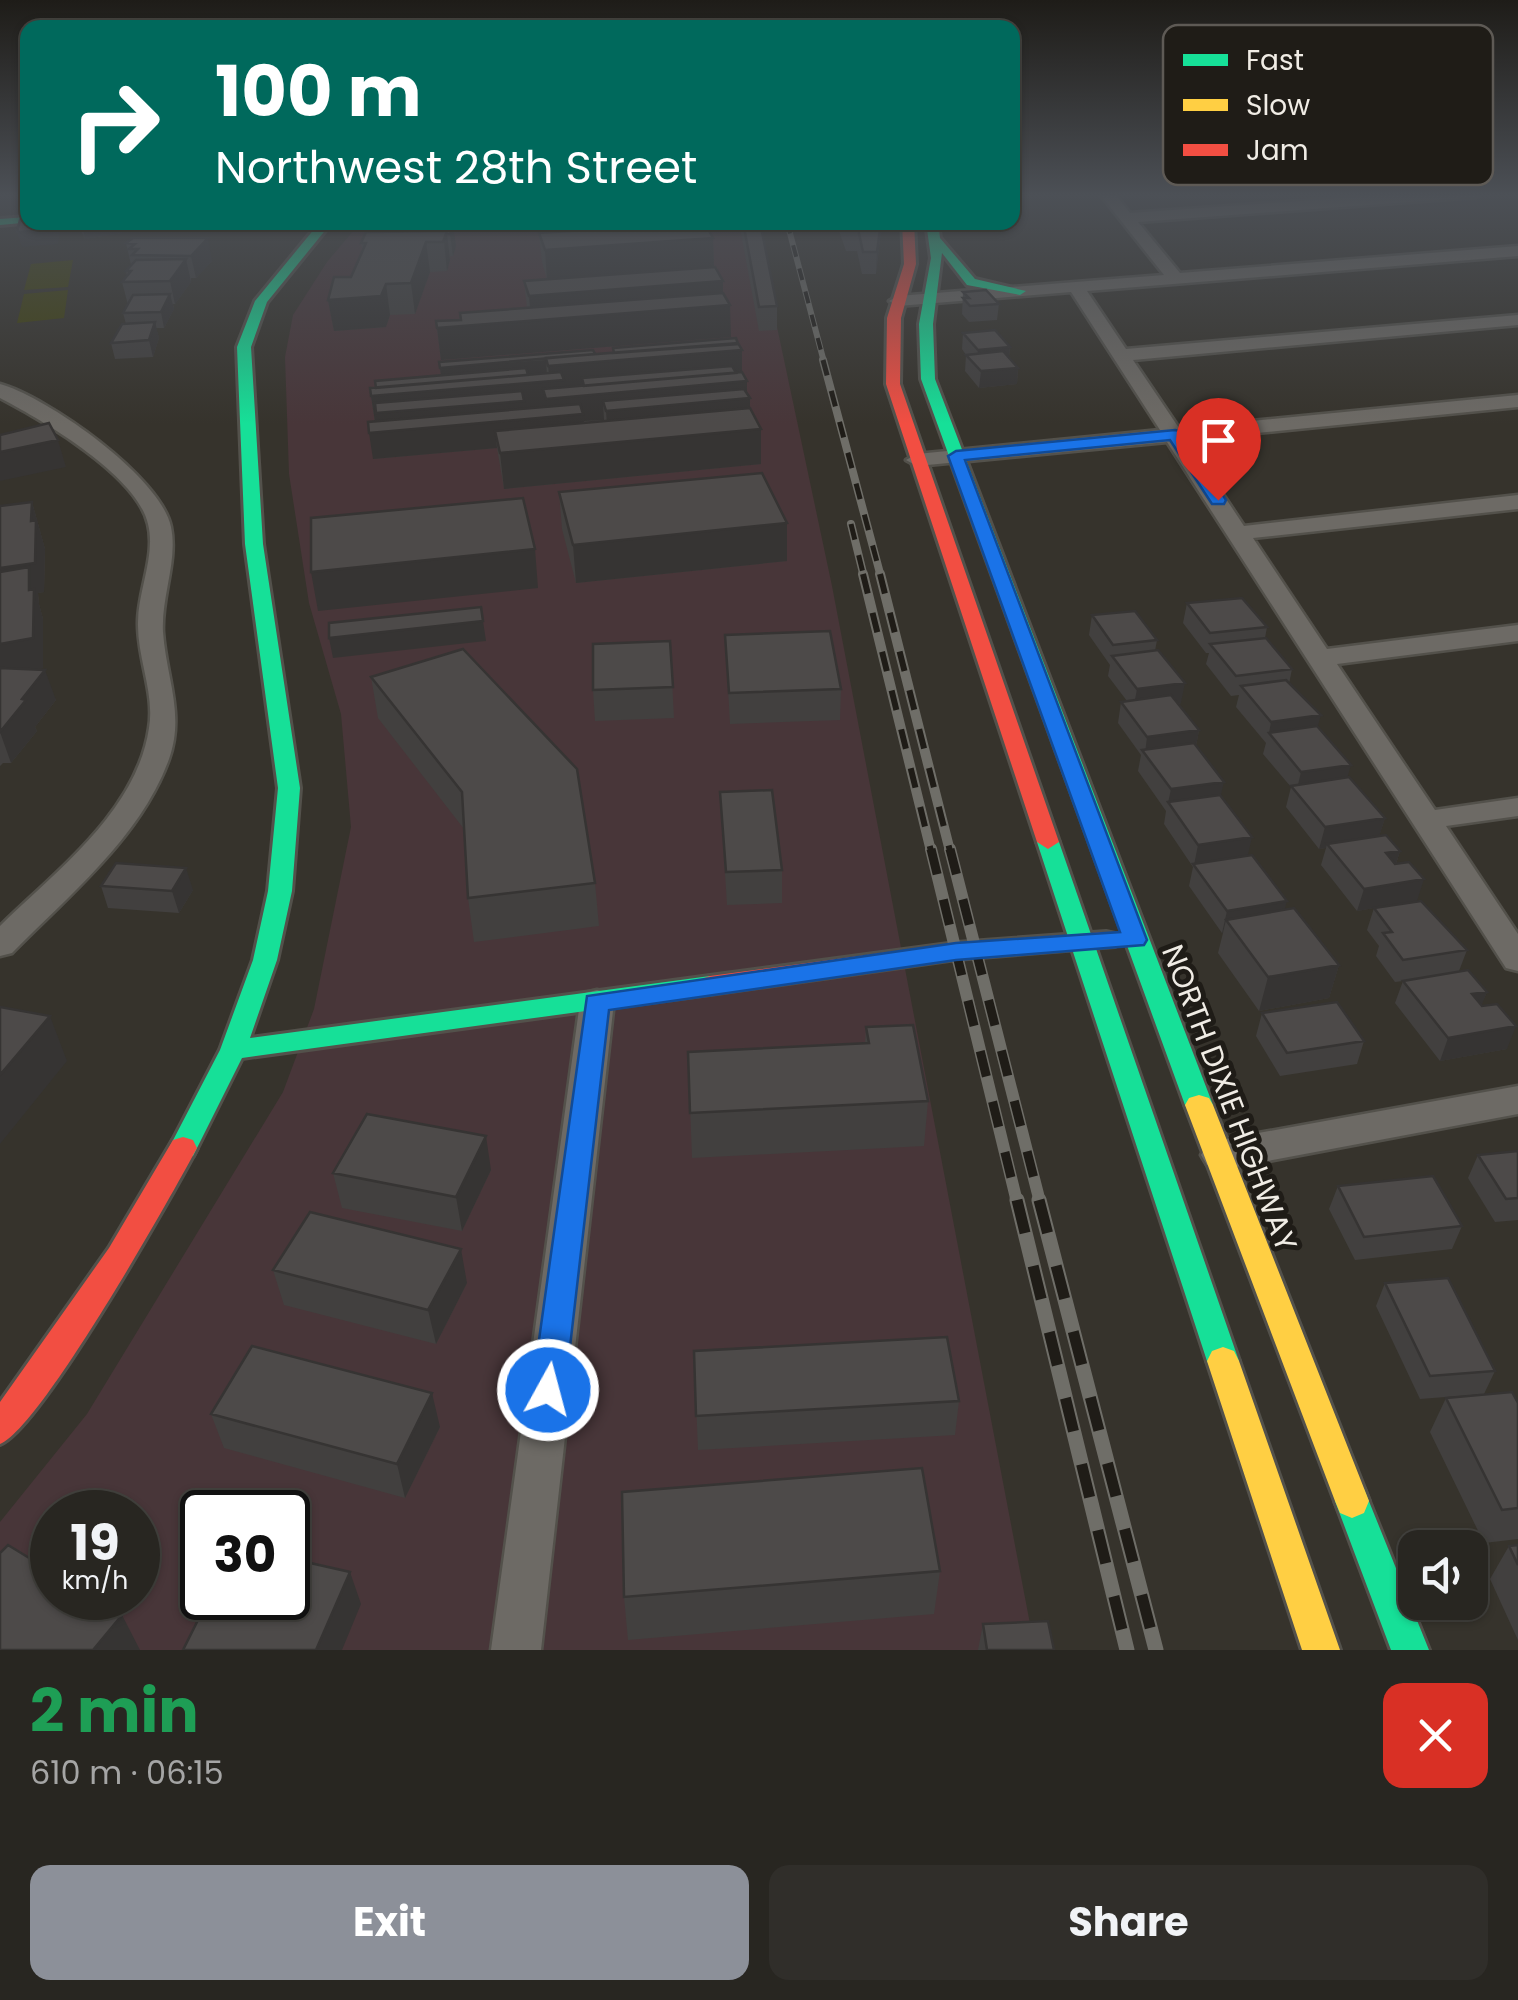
<!DOCTYPE html>
<meta charset="utf-8">
<style>
:root{--surface:#282621;--page:#302e2a;--text:#f1f3f6;--muted:#a5a5a5;--line:#44433f;--accent:#8c9099}
body{margin:0;font-family:Poppins,sans-serif;background:var(--page);color:var(--text);height:100vh;display:flex;flex-direction:column;font-size:38px;white-space:nowrap}
*{box-sizing:border-box;margin:0}
p{font-size:32px;color:var(--muted)}
.icon{flex:none;width:55px;height:55px;fill:none;stroke:currentColor;stroke-width:2;stroke-linecap:round;stroke-linejoin:round}
.map{position:relative;height:1650px;overflow:hidden}
.details{display:flex;flex-direction:column;background:var(--surface);flex:1}
.details>*{flex:none}
.banner{position:absolute;left:20px;top:20px;width:1000px;height:210px;border-radius:20px;box-shadow:0 2px 8px #0004,0 0 0 2px var(--line);background:#00695c;color:#fff;overflow:hidden}
.tools{position:absolute;left:1398px;top:1530px;display:grid;gap:20px}
.tools a{display:grid;place-items:center;width:90px;height:90px;border-radius:20px;background:var(--surface);box-shadow:0 2px 8px #0004,0 0 0 2px var(--line);font-size:50px}
.speed{position:absolute;left:30px;top:1490px;display:flex;gap:20px;font-size:50px;font-weight:700;text-align:center}
.speed>*{display:grid;place-content:center;width:130px;height:130px;border-radius:50%;background:var(--surface);box-shadow:0 2px 8px #0004,0 0 0 2px var(--line);line-height:1}
.speed small{font-size:25px;font-weight:400}
.speed .limit{border:5px solid #111;border-radius:15px;background:#fff;color:#111}
.pin{position:absolute;display:grid;place-items:center;width:85px;height:85px;color:#fff;margin:-102px -42px;border-radius:50% 50% 50% 0;rotate:-45deg;box-shadow:0 0 10px #0007}
.pin .icon{rotate:45deg}
.me{position:absolute;width:110px;margin:-55px;rotate:7deg;stroke-linejoin:round;filter:drop-shadow(0 0 8px #0008)}
.turn{display:flex;align-items:center;gap:35px;height:210px;padding:0 30px;font-size:45px}
.turn .icon{width:130px;height:130px;stroke-width:2.5}
.turn b{display:block;font-size:70px;line-height:85px}
.round{display:grid;place-items:center;flex:none;width:105px;height:105px;border-radius:20px;background:var(--page)}
.summary{display:flex;align-items:center;justify-content:space-between;height:170px;padding:0 30px}
h1{font-size:60px;font-weight:700;line-height:75px;color:#1e9e55}
.action{display:flex;gap:20px;margin-top:auto;padding:20px 30px}
.action a{flex:1;height:115px;border-radius:20px;background:var(--accent);color:#fff;font-size:40px;font-weight:700;line-height:115px;text-align:center}
.action a+a{background:var(--page);color:var(--text)}
.map>svg:first-child{display:block}
.commercial{fill:#483639;fill-rule:evenodd}
.green{fill:#40410d}
.lines{fill:none;stroke-linecap:round;stroke-linejoin:round}
.street-casing{stroke:#53514b;stroke-width:5}
.fast-casing{stroke:#53514b;stroke-width:6}
.slow-casing{stroke:#53514b;stroke-width:6}
.jam-casing{stroke:#53514b;stroke-width:6}
.street{fill:#6d6a65;fill-rule:evenodd}
.fast{fill:#16e098;fill-rule:evenodd}
.slow{fill:#ffcf43;fill-rule:evenodd}
.jam{fill:#f24e42;fill-rule:evenodd}
.rail-far4-casing{stroke:#6f6e68;stroke-width:6}
.rail-far3-casing{stroke:#6f6e68;stroke-width:8}
.rail-far2-casing{stroke:#6f6e68;stroke-width:10}
.rail-far1-casing{stroke:#6f6e68;stroke-width:12}
.rail-casing{stroke:#6f6e68;stroke-width:15}
.rail-far4{stroke:#1f1c17;stroke-width:4;stroke-dasharray:12;stroke-linecap:butt}
.rail-far3{stroke:#1f1c17;stroke-width:5;stroke-dasharray:16;stroke-linecap:butt}
.rail-far2{stroke:#1f1c17;stroke-width:6;stroke-dasharray:20;stroke-linecap:butt}
.rail-far1{stroke:#1f1c17;stroke-width:9;stroke-dasharray:26;stroke-linecap:butt}
.rail{stroke:#1f1c17;stroke-width:11;stroke-dasharray:34;stroke-linecap:butt}
.wall{fill:#42403f}
.shaded-wall{fill:#363433}
.building{fill:#4d4a49;stroke:#363433;stroke-width:2.5}
.route{fill:#1a73e8;stroke:#114b97;stroke-width:2.5}
.labels{text-anchor:middle;stroke-width:10;stroke-linejoin:round;paint-order:stroke}
.street-label{font-size:30px;fill:#f0ece5;stroke:#1f1c17}
.key{fill:#1f1c17;stroke:#5e5a55;stroke-width:2.5}
.key-label{font-size:28px;fill:#f0ece5}
</style>
<div class="map">
<svg width="1518" height="1650" viewBox="0 0 1518 1650">
<rect width="100%" height="100%" fill="#36332c"/>
<path class="commercial" d="M360,223H755L832,586L1035,1650H0V1522L87,1414L283,1092L314,1009L351,827L341,714L309,603L289,474L285,357L293,315L327,262ZM52,1512H138V1598H52ZM202,1512H288V1598H202Z"/>
<path class="green" d="M73,260L68,287L24,290L31,264Z
M68,290L64,318L17,323L24,294Z"/>
<g class="lines">
<g class="street-casing">
<path id="street" d="M1099,193H1114L1130,213L1414,193H1483L1476,197L1138,222L1180,273L1518,246V256L1087,291L1126,349L1518,315V325L1133,360L1179,428L1518,395V407L1187,440L1244,526L1518,495V509L1253,538L1327,649L1518,625V641L1337,664L1435,810L1518,798V816L1446,826L1518,934V971L1506,968L1167,442L917,466L906,460L917,454L1160,430L1071,292L898,306L889,301L898,296L1164,275Z
M0,384C47,397 161,477 171,527C178,561 161,597 163,632C166,677 185,714 169,759C141,837 68,896 12,953L0,956V926C56,871 137,811 149,728C155,693 137,658 138,622C138,591 156,555 148,524C137,475 42,420 0,398Z
M597,990L609,993L614,1002L541,1650H491L580,1002L585,993Z
M1518,1086V1114L1220,1170L1207,1165L1201,1155L1207,1145L1220,1140Z"/>
</g>
<g class="fast-casing">
<path id="fast" d="M28,217V222H32L0,225V219Z
M320,222H332L267,302L251,347L263,544L300,788L292,891L277,960L250,1038L710,976L719,979L723,985L719,991L710,994L242,1058L193,1156L183,1159L173,1156L169,1148L220,1050L253,960L268,891L278,788L245,544L237,347L255,301Z
M926,222H938L940,238L975,279L1026,291L1020,295L967,285L942,253L933,324L935,379L1213,1105L1209,1112L1199,1115L1189,1112L1185,1105L921,379L919,324L931,258Z
M1048,835L1059,842L1239,1361L1234,1371L1223,1375L1212,1371L1207,1361L1037,842Z
M1352,1484L1364,1489L1429,1650H1391L1335,1501L1340,1489Z"/>
</g>
<g class="slow-casing">
<path id="slow" d="M1199,1095L1209,1098L1213,1105L1369,1501L1364,1513L1352,1518L1340,1513L1335,1501L1185,1105L1189,1098Z
M1223,1347L1234,1351L1239,1361L1340,1650H1302L1207,1361L1212,1351Z"/>
</g>
<g class="jam-casing">
<path id="jam" d="M902,222H914L916,264L901,318L900,384L1059,842L1048,849L1037,842L886,384L887,318L904,264Z
M1106,932L1115,934L1118,940L1115,946L956,959L710,994L701,991L697,985L701,979L710,976L956,943Z
M183,1137L193,1140L197,1148C171,1197 40,1429 0,1444V1402L109,1248L173,1140Z"/>
</g>
<use href="#street" class="street"/>
<use href="#fast" class="fast"/>
<use href="#slow" class="slow"/>
<use href="#jam" class="jam"/>
<g class="rail-far4-casing">
<path id="rail-far4" d="M787,222L824,362"/>
</g>
<g class="rail-far3-casing">
<path id="rail-far3" d="M823,360L881,577
M851,524L864,577"/>
</g>
<g class="rail-far2-casing">
<path id="rail-far2" d="M863,574L931,851
M880,574L950,851"/>
</g>
<g class="rail-far1-casing">
<path id="rail-far1" d="M931,849L1017,1202
M950,849L1040,1202"/>
</g>
<g class="rail-casing">
<path id="rail" d="M1017,1200L1127,1650
M1039,1200L1156,1650"/>
</g>
<use href="#rail-far4" class="rail-far4"/>
<use href="#rail-far3" class="rail-far3"/>
<use href="#rail-far2" class="rail-far2"/>
<use href="#rail-far1" class="rail-far1"/>
<use href="#rail" class="rail"/>
</g>
<path class="wall" d="M18,193H28V205H21Z
M77,222H120L122,233L85,239Z
M391,222H450L456,246L453,256H450V260L447,271L430,272L415,314L390,315L386,327L334,331L328,300L351,277L363,251L361,243Z
M546,222H709V231L713,238L714,267L723,293L731,337L441,360L436,321L461,320L527,308L524,281L547,280L542,262L539,233H547Z
M739,222H760L777,306V330L759,331Z
M839,222H882L876,274H862L857,251H846L839,231Z
M133,238L212,261L196,278H191V282L175,304H173L174,309L164,328H156L159,338L153,357L115,359L111,343L126,324L123,313L128,305L122,282L127,276L126,271L131,265L126,243Z
M963,292L999,304L997,320L969,322L962,314Z
M963,333L1010,347L1009,357L1018,368L1017,384L979,388L965,371L966,355L962,349Z
M613,348L742,372L761,464L504,489L497,448L373,459L375,422L371,396L441,375L439,362L595,354L613,353Z
M559,492L787,523V561L576,583L562,529Z
M32,502L45,549L44,592L38,593L39,604L43,619V668L36,669L56,700L35,727L37,731L11,763H3L0,766V506Z
M1187,603L1267,627L1265,638L1292,669L1289,684L1318,727L1347,778L1385,818L1379,836L1400,851L1396,864L1417,901L1380,907L1467,950L1459,971L1487,992L1481,1005L1507,1049L1440,1061L1395,1003L1403,981L1395,982L1376,956L1379,946L1367,930L1374,908L1357,911L1321,865L1326,848L1319,849L1286,807L1291,787L1263,754L1266,743L1236,707L1239,695L1231,696L1206,664L1209,653H1206L1183,623Z
M1092,615L1157,640L1155,651L1181,703L1178,704L1199,730L1196,746L1221,796L1248,855L1285,909L1339,965L1329,998L1259,1011L1218,953L1223,933H1222L1189,886L1193,867L1164,824L1166,811L1138,771L1141,755L1118,723L1121,702L1127,701L1108,676L1110,665L1089,635Z
M725,635L841,689L840,720L730,724Z
M670,641L674,718L595,721L593,690Z
M371,677L595,883L599,926L474,942L468,898L464,829L378,718Z
M720,792L782,870V903L727,905Z
M101,886L193,890L179,913L108,908Z
M1262,1013L1364,1041L1357,1064L1280,1076L1256,1036Z
M866,1027L928,1101L924,1146L692,1158L688,1052L865,1044Z
M1518,1151V1220L1495,1222L1468,1178L1478,1155Z
M491,1170L462,1231L342,1208L333,1173Z
M1338,1186L1462,1226L1452,1249L1355,1260L1329,1209Z
M273,1270L467,1283L436,1344L284,1305Z
M1385,1283L1495,1371L1484,1394L1420,1399L1376,1306Z
M694,1351L959,1401L955,1435L698,1450Z
M1446,1398L1518,1403V1539L1484,1543L1430,1432Z
M211,1414L440,1427L405,1498L224,1448Z
M1518,1545V1640L1490,1579L1509,1546Z
M940,1571L934,1614L628,1640L624,1597Z
M983,1624L1054,1650H978Z"/>
<path class="shaded-wall" d="M57,222L60,232L58,244L22,247L17,232Z
M95,222H120L122,233L85,239L82,225Z
M442,222H450L451,225L447,234L450,260L447,271Z
M651,222H709V238H713L714,267L547,280L545,250H551L549,229Z
M881,222L876,274L877,252Z
M453,224L456,246L453,256L450,234Z
M208,238L212,261L196,278L191,256Z
M426,242L430,272L415,314L411,283Z
M186,259L191,282L175,304L170,281Z
M723,281V304L531,319L529,296Z
M386,284L390,315L386,327L334,331L328,300Z
M170,294L174,309L164,328L161,312Z
M730,305L731,337L441,360L437,328Z
M155,322L159,338L153,357L149,340Z
M1010,347L1008,364L976,366L978,350Z
M742,350V375L747,381V399L750,398V424L608,438L606,411L603,402L604,420L584,421L585,440L495,431L497,448L373,459L369,433L375,422L371,396L442,383L440,368L546,360L547,376L550,381L548,366Z
M1018,368L1017,384L979,388L981,371Z
M761,429V464L504,489L500,453Z
M58,440L66,467L0,481V452Z
M32,502L45,549L44,592L38,593L39,604L43,619V668L0,676V568L31,521Z
M787,523V561L576,583L573,545Z
M535,549L538,588L318,611L311,572Z
M483,621L486,641L333,658L329,638Z
M45,670L56,700L35,727L37,731L11,763L0,732L22,699Z
M1185,683L1181,703L1133,710L1137,689Z
M1321,715L1315,736L1269,733L1271,722Z
M1199,730L1195,751L1145,753L1147,737Z
M1351,765L1345,786L1296,793L1301,772Z
M1224,782L1219,803H1168L1171,789Z
M1385,818L1378,840L1327,844L1326,848L1319,849L1325,827Z
M1252,837L1247,859L1194,865L1198,845Z
M1400,851L1393,873L1386,853Z
M186,868L193,890L179,913L172,891Z
M1424,879L1417,901L1357,911L1364,889Z
M1287,901L1281,923L1226,920L1223,933H1222L1227,911Z
M1339,965L1329,998L1259,1011L1268,977Z
M1487,992L1478,1014L1472,994Z
M50,1016L67,1061L0,1144V1075Z
M1516,1026L1507,1049L1440,1061L1448,1038Z
M486,1136L491,1170L462,1231L456,1197Z
M461,1249L467,1283L436,1344L428,1310Z
M432,1393L440,1427L405,1498L397,1464Z
M350,1572L361,1604L342,1650H316Z
M122,1615L140,1650H93Z"/>
<path class="building" d="M28,219V222H55L54,230L17,232L20,220Z
M391,222H442L441,224H453L450,234H446L447,231L372,232L376,224H390Z
M547,222H651L549,229Z
M704,222L713,238L545,250L539,233Z
M743,222H760L777,306L759,307Z
M844,222H881L877,252H863L858,229H847Z
M447,231L443,242H426L411,283L386,284L381,296L328,300L334,277H351L366,243H361L366,232Z
M133,238H208L191,256L132,255L138,249H129L135,244L126,243Z
M186,259L170,281L122,282L131,271H126L136,260Z
M715,267L723,281L529,296L524,281Z
M986,290L999,304L970,306L963,298H969L963,292Z
M723,293L730,305L437,328L436,321L461,320L460,313Z
M170,294L161,312L123,313L133,295Z
M155,322L149,340L111,343L122,324Z
M995,330L1010,347L978,350L963,333Z
M736,338L738,344L614,353L613,348Z
M738,343L742,350L548,366L546,358Z
M593,350L595,354L440,368L439,362Z
M1003,351L1018,368L981,371L966,355Z
M732,366L736,373L584,386L582,378Z
M526,368L528,375L376,388L375,381Z
M561,372L564,380L371,396L370,388Z
M742,372L747,381L546,399L543,389Z
M744,389L750,398L606,411L603,401Z
M522,391L524,401L376,413L375,403Z
M580,404L583,414L369,433L368,422Z
M750,408L761,429L500,453L495,431Z
M49,423L58,440L0,452V435Z
M762,473L787,523L573,545L559,492Z
M523,498L535,549L311,572V518Z
M32,502L31,521L36,520L35,563L0,568V506Z
M29,567V590L34,589L33,638L0,644V572Z
M1242,598L1267,627L1210,633L1187,603Z
M481,607L483,621L329,638V623Z
M1135,611L1157,640L1113,645L1092,615Z
M830,631L841,689L729,693L725,635Z
M1266,638L1292,669L1236,676L1210,644Z
M670,641L673,687L593,690V644Z
M463,649L577,769L595,883L468,898L462,792L371,677Z
M1158,650L1185,683L1137,689L1112,656Z
M0,668L45,670L22,699L26,700L0,732Z
M1286,680L1321,715L1271,722L1241,686Z
M1171,695L1199,730L1147,737L1121,702Z
M1317,726L1351,765L1301,772L1269,733Z
M1194,743L1224,782L1171,789L1142,750Z
M1349,777L1385,818L1325,827L1291,786Z
M772,790L782,870L726,872L720,792Z
M1220,795L1252,837L1198,845L1168,802Z
M1386,835L1400,851L1386,853L1395,864L1409,862L1424,879L1364,889L1327,844Z
M1252,855L1287,901L1227,911L1193,864Z
M116,863L186,868L172,891L101,886Z
M1421,901L1467,950L1403,960L1383,933L1392,932L1374,908Z
M1294,908L1339,965L1268,977L1226,920Z
M1468,970L1487,992L1472,994L1482,1006L1497,1004L1516,1026L1448,1038L1403,981Z
M1337,1002L1364,1041L1287,1053L1262,1013Z
M0,1007L50,1016L0,1075Z
M913,1025L928,1101L690,1113L688,1052L869,1043L866,1027Z
M367,1114L486,1136L456,1197L333,1173Z
M1518,1151V1198L1506,1199L1478,1155Z
M1433,1176L1462,1226L1364,1237L1338,1186Z
M310,1212L461,1249L428,1310L273,1270Z
M1448,1278L1495,1371L1430,1376L1385,1283Z
M947,1337L959,1401L696,1416L694,1351Z
M252,1346L432,1393L397,1464L211,1414Z
M1512,1392L1518,1403V1508L1502,1510L1446,1398Z
M922,1468L940,1571L624,1597L622,1492Z
M8,1545L52,1572V1598H93L122,1615L93,1650H0V1553Z
M1518,1545V1565L1509,1546Z
M288,1558L350,1572L316,1650H183L209,1598H288Z
M1048,1621L1054,1650H987L983,1624Z"/>
<linearGradient id="sky" x2="0" y2="1"><stop stop-color="#1e1c18"/><stop offset="0.46" stop-color="#4c5056"/><stop offset="1" stop-color="#4c5056" stop-opacity="0"/></linearGradient>
<rect width="1518" height="424" fill="url(#sky)"/>
<path class="route" d="M1175,430L1180,431L1226,500L1224,504H1212L1170,440L965,460L1147,940L1144,945L956,960L609,1010L565,1390L560,1401L548,1405L537,1401L532,1390L587,996L956,943L1120,932L948,456L956,451Z"/>
<g class="labels">
<g class="street-label">
<text transform="translate(1229 1098) rotate(69)" y="10">NORTH DIXIE HIGHWAY</text>
</g>
</g>
<rect x="1163" y="25" width="330" height="160" rx="15" class="key"/>
<rect x="1183" y="54" width="45" height="12" fill="#16e098"/>
<rect x="1183" y="99" width="45" height="12" fill="#ffcf43"/>
<rect x="1183" y="144" width="45" height="12" fill="#f24e42"/>
<g class="key-label">
<text x="1246" y="70">Fast</text>
<text x="1246" y="115">Slow</text>
<text x="1246" y="160">Jam</text>
</g>
</svg>
<div class="tools">
<a><svg class="icon" aria-label="sound" viewBox="0 0 24 24"><path d="M4 9h4l5-4v14l-5-4H4zM17 9q2 3 0 6"/></svg></a>
</div>
<div class="speed"><div>19<small>km/h</small></div><div class="limit">30</div></div>
<div class="pin" style="left:1218px;top:500px;background:#d93025"><svg class="icon" aria-label="arrive" viewBox="0 0 24 24"><path d="M6 21V4h12l-3 4 3 4H6"/></svg></div>
<svg class="me" style="left:548px;top:1390px" viewBox="-20 -20 40 40"><circle r="17" fill="#1a73e8" stroke="#fff" stroke-width="3"/><path d="M0-11L8 9 0 5-8 9z" fill="#fff"/></svg>
<div class="banner">
<div class="turn"><svg class="icon" aria-label="right" viewBox="0 0 24 24"><path d="M7 20v-9h11M14 6l5 5-5 5"/></svg><div><b>100 m</b>Northwest 28th Street</div></div>
</div>
</div>
<section class="details">
<div class="summary"><div><h1>2 min</h1><p>610 m · 06:15</p></div><a class="round" style="background:#d93025;color:#fff"><svg class="icon" aria-label="close" viewBox="0 0 24 24"><path d="M6 6l12 12M18 6L6 18"/></svg></a></div>
<div class="action"><a>Exit</a><a>Share</a></div>
</section>
